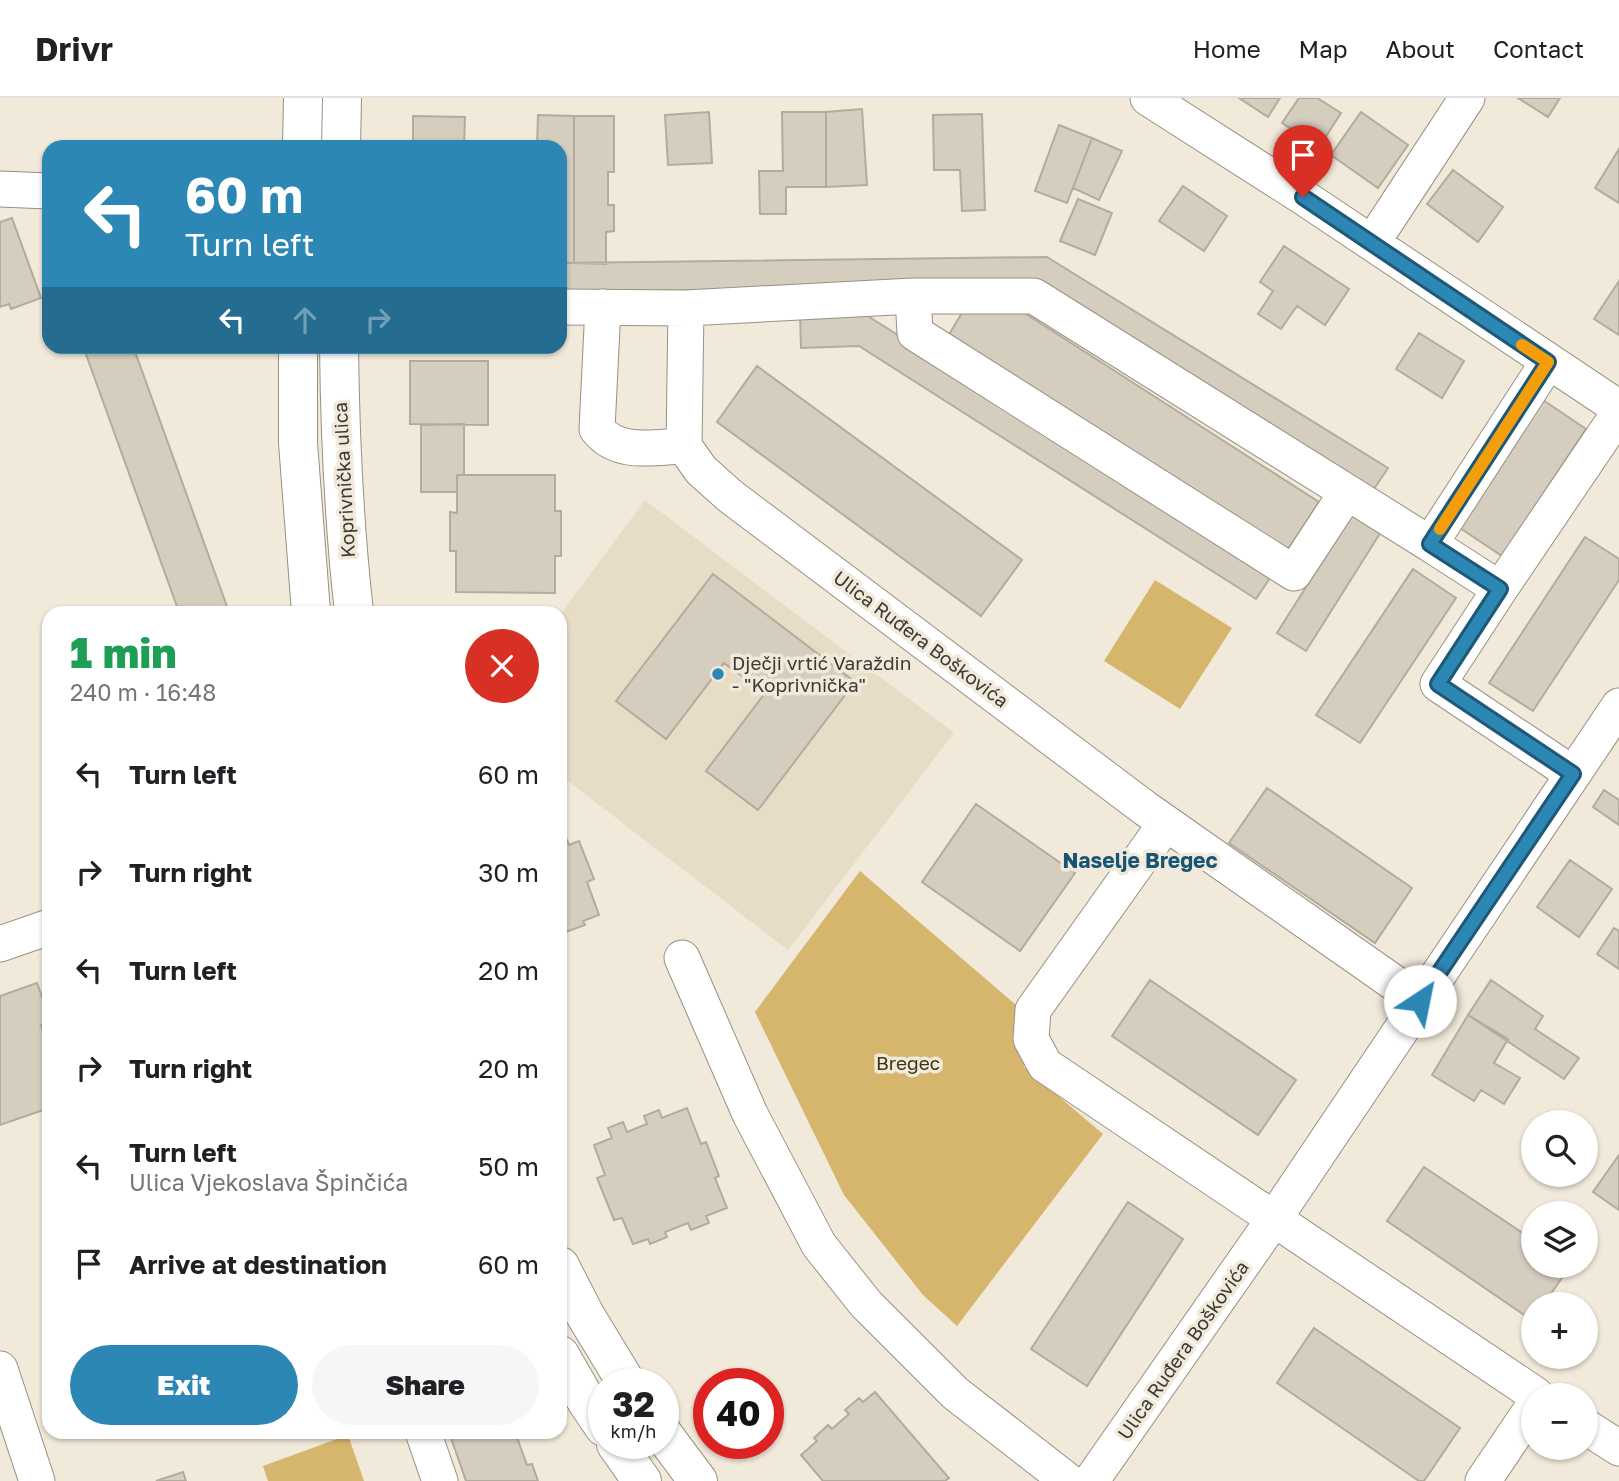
<!DOCTYPE html>
<meta charset="utf-8">
<style>
:root{--surface:#fff;--page:#f6f6f6;--text:#202124;--muted:#757577;--line:#e0e0e0;--accent:#2d87b5}
body{margin:0;font-family:"Golos Text",sans-serif;background:var(--page);color:var(--text);height:100vh;display:flex;flex-direction:column;font-size:26px;white-space:nowrap}
*{box-sizing:border-box;margin:0}
p{font-size:23px;color:var(--muted)}
.icon{flex:none;width:38px;height:38px;fill:none;stroke:currentColor;stroke-width:2;stroke-linecap:round;stroke-linejoin:round}
.map{position:relative;flex:1;overflow:hidden}
.details{position:absolute;left:42px;top:508px;width:525px;height:833px;display:flex;flex-direction:column;background:var(--surface);border-radius:21px;box-shadow:0 2px 5px #0004}
.details>*{flex:none}
.guide{position:absolute;left:42px;top:42px;width:525px;height:214px;border-radius:21px;box-shadow:0 2px 5px #0004;background:#2d87b5;color:#fff;overflow:hidden}
.buttons{position:absolute;left:1521px;top:1012px;display:grid;gap:14px}
.buttons a{display:grid;place-items:center;width:77px;height:77px;border-radius:50%;background:var(--surface);box-shadow:0 2px 5px #0004;font-size:35px}
.speed{position:absolute;left:588px;top:1270px;display:flex;gap:14px;font-size:35px;font-weight:700;text-align:center}
.speed>*{display:grid;place-content:center;width:91px;height:91px;border-radius:50%;background:var(--surface);box-shadow:0 2px 5px #0004;line-height:1}
.speed small{font-size:18px;font-weight:400}
.speed .limit{border:10px solid #d22;background:#fff;color:#111}
.pin{position:absolute;display:grid;place-items:center;width:60px;height:60px;color:#fff;margin:-72px -30px;border-radius:50% 50% 50% 0;rotate:-45deg;box-shadow:0 0 7px #0007}
.pin .icon{rotate:45deg}
.me{position:absolute;width:77px;margin:-38px;rotate:34deg;stroke-linejoin:round;filter:drop-shadow(0 0 5px #0008)}
.turn{display:flex;align-items:center;gap:24px;height:147px;padding:0 28px;font-size:32px}
.turn .icon{width:91px;height:91px;stroke-width:2.5}
.turn b{display:block;font-size:49px;line-height:60px}
.lanes{display:flex;align-items:center;height:66px;padding:0 28px;background:#0003;justify-content:center;gap:35px;direction:ltr}
.lanes .off{opacity:.35}
.round{display:grid;place-items:center;flex:none;width:74px;height:74px;border-radius:37px;background:var(--page)}
.overview{display:flex;align-items:center;justify-content:space-between;height:119px;padding:0 28px}
h1{font-size:42px;font-weight:800;line-height:52px;color:#1e9e55}
.action{display:flex;gap:14px;margin-top:auto;padding:14px 28px}
.action a{flex:1;height:80px;border-radius:42px;background:var(--accent);color:#fff;font-size:28px;font-weight:800;line-height:80px;text-align:center}
.action a+a{background:var(--page);color:var(--text)}
ul{padding:0;list-style:none}
li{display:flex;align-items:center;gap:21px;height:98px;padding:0 28px}
li div{flex:1}
li b{display:block;font-size:26px}
li em{font-style:normal}
header{display:flex;align-items:center;gap:42px;box-sizing:border-box;height:98px;padding:0 35px;background:var(--surface);border-bottom:2px solid var(--line)}
header strong{font-size:33px}
nav{display:flex;gap:38px;margin-inline-start:auto;font-size:24px}
.map>svg:first-child{display:block}
.built{fill:#e7dcc6}
.green{fill:#d6b56d}
.building{fill:#d5cdbe;stroke:#b3ac9d;stroke-width:2}
.lines{fill:none;stroke-linecap:round;stroke-linejoin:round}
.minor-casing{stroke:#989183;stroke-width:37}
.major-casing{stroke:#989183;stroke-width:40}
.minor{stroke:#fff;stroke-width:35}
.major{stroke:#fff;stroke-width:38}
.route-casing{stroke:#1d5876;stroke-width:18}
.route{stroke:#2d87b5;stroke-width:12}
.slow{stroke:#f59e0b;stroke-width:12}
.poi-dot{fill:#2d87b5;stroke:#f1e9da;stroke-width:2.5}
.labels{text-anchor:middle;stroke-width:7;stroke-linejoin:round;paint-order:stroke}
.street-label{font-size:19px;fill:#3d3a34;stroke:#f1e9da}
.poi-label{font-size:19px;fill:#3d3a34;stroke:#f1e9da;text-anchor:start}
.park-label{font-size:19px;fill:#413211;stroke:#f1e9da}
.neighbourhood-label{font-size:21px;font-weight:bold;fill:#165574;stroke:#f1e9da}
</style>
<header>
<strong>Drivr</strong>
<nav><a>Home</a><a>Map</a><a>About</a><a>Contact</a></nav>
</header>
<div class="map">
<svg width="1619" height="1383" viewBox="0 0 1619 1383">
<rect width="100%" height="100%" fill="#f1e9da"/>
<path class="built" d="M645,402L954,635L788,852L560,677V517Z"/>
<path class="green" d="M1155,482L1232,530L1180,611L1104,563Z
M860,773L1016,907L1024,969L1103,1036L957,1228L923,1197L844,1097L755,914Z
M348,1337L364,1383H268L263,1368Z"/>
<path class="building" d="M1239,0H1280L1268,19Z
M1299,0H1317L1341,15L1319,49L1282,25Z
M1518,0H1560L1548,19Z
M862,11L867,87L826,89V14Z
M709,14L712,65L668,67L665,17Z
M782,14H826V89H786V116H760L759,73H783Z
M1361,14L1408,47L1378,90L1331,57Z
M982,16L985,112L962,113L960,72H934L933,17Z
M538,17L574,18V165H560V49H537Z
M413,18L465,19L464,49H413Z
M574,18H614V74H608V107H614V133L606,134V166L574,165Z
M1059,27L1092,40L1067,105L1035,93Z
M1092,40L1122,53L1099,102L1073,90Z
M1619,51V105L1595,90Z
M1453,72L1503,109L1478,144L1427,106Z
M1183,88L1227,118L1204,153L1159,123Z
M1078,101L1112,115L1095,157L1060,143Z
M12,120L41,200L11,211L9,206L0,209V124Z
M1284,148L1349,191L1325,227L1297,208L1281,231L1258,216L1273,193L1260,184Z
M1047,159L1388,370L1370,397L1042,187L560,194V165Z
M1619,183V237L1594,221Z
M1012,207L1319,404L1285,456L947,240L966,208Z
M800,217H866L1274,474L1256,501L859,248L801,250Z
M1419,235L1464,263L1442,300L1396,271Z
M83,248H133L229,514H179Z
M410,263H488V327L410,326Z
M757,268L1022,462L981,518L717,324Z
M1543,302L1586,331L1502,458L1460,430Z
M464,326V377H457V394H421V327Z
M457,377H555V413H561V458H555V495L456,494V453H450V414L457,415Z
M1356,410L1384,429L1306,553L1277,535Z
M1585,439L1619,461V482L1533,613L1489,585Z
M1413,471L1456,500L1360,645L1316,617Z
M713,476L855,584L758,712L706,673L765,595L724,565L666,641L616,603Z
M1267,690L1412,790L1375,845L1229,745Z
M1604,692L1619,702V727L1593,709Z
M976,706L1075,775L1020,853L922,784Z
M560,725L569,747L579,743L594,781L587,784L599,817L583,823L585,827L563,835L560,829Z
M1570,762L1612,791L1579,839L1537,809Z
M1614,830L1619,833V871L1597,856Z
M1150,882L1296,982L1258,1037L1112,938Z
M1491,882L1543,918L1535,931L1579,960L1564,981L1468,917Z
M37,885L49,918V924L41,927L49,949V1010L0,1027V898Z
M1468,917L1508,941L1494,965L1520,980L1504,1006L1481,992L1474,1003L1432,977Z
M687,1010L701,1046L706,1044L719,1078L715,1080L727,1110L706,1118L709,1125L691,1132L688,1125L665,1134L667,1139L650,1146L648,1141L633,1146L622,1120L614,1122L597,1080L605,1077L594,1047L612,1040L608,1030L623,1024L627,1034L647,1026L644,1018L659,1012L662,1020Z
M1619,1057V1112L1593,1094Z
M1424,1069L1533,1142V1167L1570,1168L1544,1206H1533V1223L1387,1123Z
M1128,1104L1183,1141L1087,1288L1031,1251Z
M1314,1230L1460,1330L1424,1383H1419L1277,1285Z
M875,1294L949,1380L945,1383H823L801,1357L817,1343L814,1340L828,1327L832,1331L849,1316L845,1312L859,1300L863,1304Z
M449,1334H515L527,1367L532,1366L538,1383H466Z
M183,1374L186,1383H156Z"/>
<g class="lines">
<g class="minor-casing">
<path id="minor" d="M1148,0L1303,99L1619,310
M0,91L49,93
M1372,145L1467,0
M913,198L915,235L1294,475L1347,394
M560,209L686,210L913,198H1034L1430,446L1548,264
M603,209L597,331C618,358 654,349 684,348
M684,348L701,372L730,398L1146,711L1420,903
M684,348L686,210
M1430,446L1500,491L1438,586L1573,676
M1500,491L1619,315
M1166,725L1033,912L1031,941L1045,967L1536,1297
M0,846L49,829
M682,860L750,1016L819,1147L866,1206L955,1295L1068,1383
M0,1271L37,1383
M1586,1329L1619,1350
M423,1334L440,1383
M1091,1383L1274,1121L1619,608
M1483,1383L1533,1309"/>
</g>
<g class="major-casing">
<path id="major" d="M302,49L303,0
M341,49L342,0
M298,248V345L311,514
M339,248C340,338 344,426 354,514
M560,1168L584,1215L627,1286
M560,1257L587,1304L604,1329
M663,1336L698,1383
M616,1346L642,1383"/>
</g>
<use href="#minor" class="minor"/>
<use href="#major" class="major"/>
</g>
<g class="lines">
<g class="route-casing">
<path id="route" d="M1303,99L1548,264L1430,446L1500,491L1438,586L1573,676L1420,903"/>
</g>
<use href="#route" class="route"/>
<path class="slow" d="M1440,431L1548,264L1522,247"/>
</g>
<circle class="poi-dot" cx="718" cy="576" r="7"/>
<g class="labels">
<g class="street-label">
<text transform="translate(344 382) rotate(-93)" y="7">Koprivnička ulica</text>
<text transform="translate(921 541) rotate(37)" y="7">Ulica Ruđera Boškovića</text>
<text transform="translate(1183 1252) rotate(-55)" y="7">Ulica Ruđera Boškovića</text>
</g>
<g class="poi-label">
<text x="732" y="572">Dječji vrtić Varaždin<tspan x="732" dy="22">- "Koprivnička"</tspan></text>
</g>
<g class="park-label">
<text x="908" y="972">Bregec</text>
</g>
<g class="neighbourhood-label">
<text x="1140" y="770">Naselje Bregec</text>
</g>
</g>
</svg>
<div class="buttons">
<a><svg class="icon" aria-label="search" viewBox="0 0 24 24"><circle cx="10" cy="10" r="6"/><path d="M15 15l6 6"/></svg></a>
<a><svg class="icon" aria-label="layers" viewBox="0 0 24 24"><path d="M12 4l9 5-9 5-9-5zM3 14l9 5 9-5"/></svg></a>
<a>+</a>
<a>−</a>
</div>
<div class="speed"><div>32<small>km/h</small></div><div class="limit">40</div></div>
<div class="pin" style="left:1303px;top:99px;background:#d93025"><svg class="icon" aria-label="arrive" viewBox="0 0 24 24"><path d="M6 21V4h12l-3 4 3 4H6"/></svg></div>
<svg class="me" style="left:1420px;top:903px" viewBox="-20 -20 40 40"><circle r="19" fill="#fff"/><path d="M0-13L10 11 0 6-10 11z" fill="#2d87b5"/></svg>
<div class="guide">
<div class="turn"><svg class="icon" aria-label="left" viewBox="0 0 24 24"><path d="M17 20v-9H6M10 6l-5 5 5 5"/></svg><div><b>60 m</b>Turn left</div></div>
<div class="lanes"><svg class="icon" aria-label="left" viewBox="0 0 24 24"><path d="M17 20v-9H6M10 6l-5 5 5 5"/></svg><svg class="icon off" aria-label="ahead" viewBox="0 0 24 24"><path d="M12 20V5M6 11l6-6 6 6"/></svg><svg class="icon off" aria-label="right" viewBox="0 0 24 24"><path d="M7 20v-9h11M14 6l5 5-5 5"/></svg></div>
</div>
<section class="details">
<div class="overview"><div><h1>1 min</h1><p>240 m · 16:48</p></div><a class="round" style="background:#d93025;color:#fff"><svg class="icon" aria-label="close" viewBox="0 0 24 24"><path d="M6 6l12 12M18 6L6 18"/></svg></a></div>
<ul>
<li><svg class="icon" aria-label="left" viewBox="0 0 24 24"><path d="M17 20v-9H6M10 6l-5 5 5 5"/></svg><div><b>Turn left</b></div><em>60 m</em></li>
<li><svg class="icon" aria-label="right" viewBox="0 0 24 24"><path d="M7 20v-9h11M14 6l5 5-5 5"/></svg><div><b>Turn right</b></div><em>30 m</em></li>
<li><svg class="icon" aria-label="left" viewBox="0 0 24 24"><path d="M17 20v-9H6M10 6l-5 5 5 5"/></svg><div><b>Turn left</b></div><em>20 m</em></li>
<li><svg class="icon" aria-label="right" viewBox="0 0 24 24"><path d="M7 20v-9h11M14 6l5 5-5 5"/></svg><div><b>Turn right</b></div><em>20 m</em></li>
<li><svg class="icon" aria-label="left" viewBox="0 0 24 24"><path d="M17 20v-9H6M10 6l-5 5 5 5"/></svg><div><b>Turn left</b><p>Ulica Vjekoslava Špinčića</p></div><em>50 m</em></li>
<li><svg class="icon" aria-label="arrive" viewBox="0 0 24 24"><path d="M6 21V4h12l-3 4 3 4H6"/></svg><div><b>Arrive at destination</b></div><em>60 m</em></li>
</ul>
<div class="action"><a>Exit</a><a>Share</a></div>
</section>
</div>
